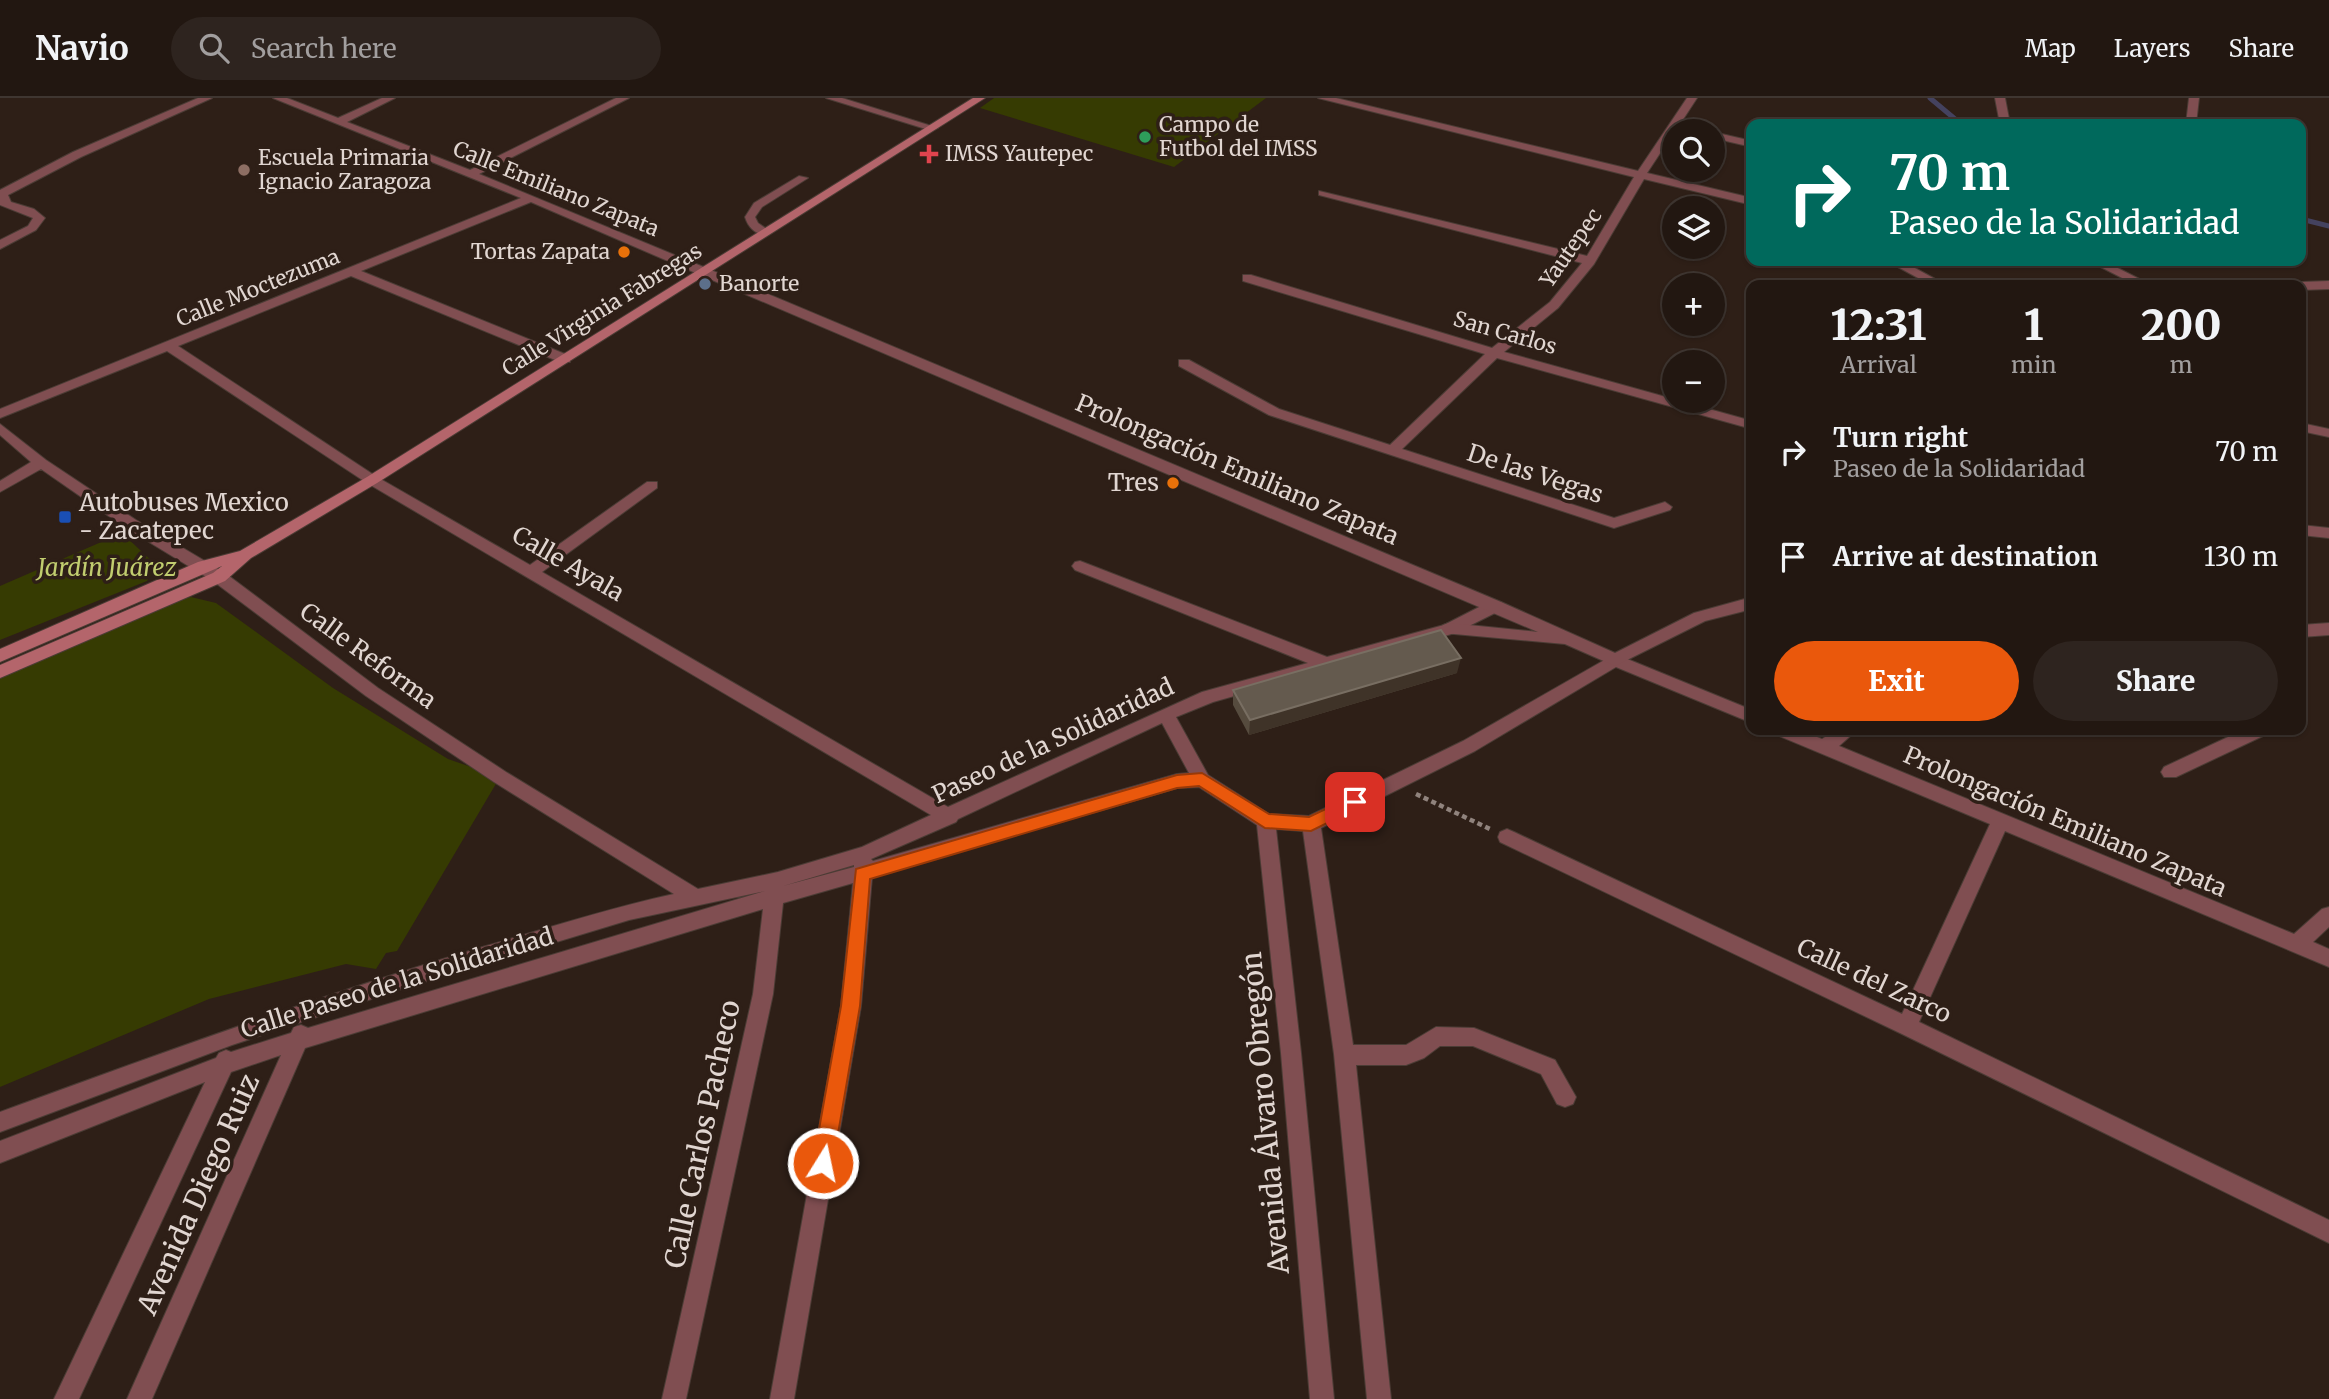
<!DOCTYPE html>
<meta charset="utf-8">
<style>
:root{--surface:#221711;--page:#2e241f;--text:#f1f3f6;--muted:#a29f9f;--line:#3f3631;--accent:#ea580c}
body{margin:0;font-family:Merriweather,serif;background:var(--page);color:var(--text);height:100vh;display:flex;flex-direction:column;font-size:26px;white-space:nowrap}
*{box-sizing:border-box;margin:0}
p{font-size:23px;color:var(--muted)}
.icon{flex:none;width:38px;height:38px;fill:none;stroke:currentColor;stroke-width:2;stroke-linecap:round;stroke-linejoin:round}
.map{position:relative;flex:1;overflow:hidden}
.side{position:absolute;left:1746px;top:182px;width:560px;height:455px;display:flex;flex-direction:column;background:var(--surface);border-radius:14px;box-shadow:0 2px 5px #0004,0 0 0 2px var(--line)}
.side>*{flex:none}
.banner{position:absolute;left:1746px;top:21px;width:560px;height:147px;border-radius:14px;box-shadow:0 2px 5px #0004,0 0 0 2px var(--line);background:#00695c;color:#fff;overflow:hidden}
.tools{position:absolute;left:1662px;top:21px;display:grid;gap:14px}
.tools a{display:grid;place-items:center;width:63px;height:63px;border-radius:50%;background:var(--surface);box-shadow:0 2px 5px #0004,0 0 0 2px var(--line);font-size:35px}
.pin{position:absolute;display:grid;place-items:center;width:60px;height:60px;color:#fff;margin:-30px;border-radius:14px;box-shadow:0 4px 10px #0006}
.me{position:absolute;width:77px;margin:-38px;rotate:10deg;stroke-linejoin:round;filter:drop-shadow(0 0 5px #0008)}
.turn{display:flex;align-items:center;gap:24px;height:147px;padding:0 28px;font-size:32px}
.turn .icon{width:91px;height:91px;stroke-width:2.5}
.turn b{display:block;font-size:49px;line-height:60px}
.eta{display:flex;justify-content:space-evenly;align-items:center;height:119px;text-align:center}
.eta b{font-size:42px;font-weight:800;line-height:49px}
.cta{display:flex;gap:14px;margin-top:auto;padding:14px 28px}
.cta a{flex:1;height:80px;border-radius:42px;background:var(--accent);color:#fff;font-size:28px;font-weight:800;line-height:80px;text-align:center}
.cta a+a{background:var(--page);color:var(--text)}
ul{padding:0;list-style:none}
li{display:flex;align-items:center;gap:21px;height:105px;padding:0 28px}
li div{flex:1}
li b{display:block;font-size:26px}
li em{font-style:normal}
header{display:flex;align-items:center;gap:42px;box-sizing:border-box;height:98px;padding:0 35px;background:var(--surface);border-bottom:2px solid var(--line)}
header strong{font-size:33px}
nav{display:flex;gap:38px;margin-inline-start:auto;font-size:24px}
.search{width:490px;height:63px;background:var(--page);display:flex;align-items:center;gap:18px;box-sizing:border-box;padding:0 24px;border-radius:38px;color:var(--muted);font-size:26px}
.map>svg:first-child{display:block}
.green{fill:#363b02}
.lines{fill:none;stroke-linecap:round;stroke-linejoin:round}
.stream{stroke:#44425f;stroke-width:5}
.service-casing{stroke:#4b3c35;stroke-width:2}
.minor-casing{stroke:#4b3c35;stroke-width:2}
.tertiary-casing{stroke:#4b3c35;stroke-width:2}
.secondary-casing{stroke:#4b3c35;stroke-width:2}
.path{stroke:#90837d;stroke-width:4.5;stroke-dasharray:5 3.5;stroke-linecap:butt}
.service{fill:#804e51;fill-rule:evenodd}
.minor{fill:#804e51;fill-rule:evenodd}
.tertiary{fill:#804e51;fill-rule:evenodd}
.secondary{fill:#b4656b;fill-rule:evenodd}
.wall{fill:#564b3e}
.shaded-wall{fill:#3f3328}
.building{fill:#645a4e;stroke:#786e62;stroke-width:2}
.route{fill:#ea580c;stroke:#983908;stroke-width:2}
.leisure-dot{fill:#2e9e5b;stroke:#2e1f17;stroke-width:2.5}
.health-dot{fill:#e0444e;stroke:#2e1f17;stroke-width:2.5}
.education-dot{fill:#8d6e63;stroke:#2e1f17;stroke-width:2.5}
.food-dot{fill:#e8710a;stroke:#2e1f17;stroke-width:2.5}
.service-dot{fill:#5c6f8a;stroke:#2e1f17;stroke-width:2.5}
.transit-dot{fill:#1a4fb4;stroke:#2e1f17;stroke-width:2.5}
.labels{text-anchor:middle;stroke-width:7;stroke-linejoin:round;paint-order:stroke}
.far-poi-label{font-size:21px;fill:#e1d6d1;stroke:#2e1f17;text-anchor:start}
.far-street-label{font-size:21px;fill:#e1d6d1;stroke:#2e1f17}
.street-label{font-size:24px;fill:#e1d6d1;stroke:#2e1f17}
.poi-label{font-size:24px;fill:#e1d6d1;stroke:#2e1f17;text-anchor:end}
.park-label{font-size:24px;font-style:italic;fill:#c1cd6f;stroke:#2e1f17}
.near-street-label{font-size:28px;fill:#e1d6d1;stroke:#2e1f17}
</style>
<header>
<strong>Navio</strong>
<div class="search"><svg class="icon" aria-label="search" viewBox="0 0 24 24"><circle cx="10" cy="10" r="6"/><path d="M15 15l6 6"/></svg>Search here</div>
<nav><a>Map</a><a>Layers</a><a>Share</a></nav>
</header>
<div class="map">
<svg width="2329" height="1301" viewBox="0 0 2329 1301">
<rect width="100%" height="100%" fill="#2e1f17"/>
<path class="green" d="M994,0H1266L1174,69L980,10Z
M122,435L157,468L147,483L0,542V488Z
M191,499L216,505L333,590L448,661L500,679L397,853L386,855L376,871L346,866L209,901L0,989V574L155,507Z"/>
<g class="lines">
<path class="stream" d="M1930,0L1961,26
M2301,121L2329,128"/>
<g class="service-casing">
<path id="service" d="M799,78L808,80L762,109L755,119L758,125L768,132V136C756,138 748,129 745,119L754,105Z"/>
</g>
<g class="minor-casing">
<path id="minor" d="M198,0H212L81,59L8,97L11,104L34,111L45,120L36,132L0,151V142L28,128L33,120L0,107V92L73,54Z
M273,0H287L338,20L382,0H395L347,24L470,72L616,0H629L479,76L706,170V176H698L531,104L361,173L570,258V264H560L351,178L178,248L377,379L530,467L647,384H657V390L542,474L948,709L1202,594L1308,565L1075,472L1072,468L1075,464L1080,463L1327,559L1444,527L1489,504H1501L1503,508L1501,512L1455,535L1213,604L1176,619L1208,677L1269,716L1309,718L1463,643L1615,556L1752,612V625L1616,569L1475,653L1321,730L1353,947H1406L1436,929L1474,930L1555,962L1576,999L1573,1006L1565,1009L1557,1006L1541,976L1473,948H1440L1424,960L1406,967H1356L1391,1301H1367L1334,956L1303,733L1276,731L1301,955L1334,1301H1310L1281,955L1257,727L1199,689L1177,690L872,779L861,908L794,1301H770L841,908L853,785L783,805L773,896L686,1301H662L753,896L763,811L305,950L152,1301H127L281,957L231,974L79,1301H54L205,984L0,1065V1043L216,960L219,955L226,952L231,954L291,935L294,929L301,927L308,930L765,793L629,822L411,888L232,947L0,1034V1014C161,955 321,897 486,848C548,830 610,810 674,796L494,684L366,598L213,483L126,430L41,371L0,394V383L31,364L0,337V326L46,362L136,422L225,475L378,590L506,674L698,791L778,774L862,749L931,717L367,385L167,253L0,320V311L521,100ZM1162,625L1189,675L1177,676L873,763L871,761L956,724L958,721ZM854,767V769L783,788Z
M826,0H842L938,30L929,32Z
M1318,0H1336L1638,73L1687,0H1697L1680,26L1703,33L1676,31L1647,75L1752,100V107L1644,81L1594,166L1558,210L1504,254L1752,323V331L1497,260L1402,351L1614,420L1665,404L1672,409L1670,412L1614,430L1269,317L1179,268V262H1189L1279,311L1390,347L1485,256L1243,183V177H1251L1492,250L1550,204L1582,165L1319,97V93L1587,158L1634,79Z
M1995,0H2005L2010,26H2000Z
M2189,0H2199L2196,26H2186Z
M1713,34L1752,43V49L1713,40Z
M1887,163H1902L1946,187H1931Z
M2089,163H2104L2151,187H2136Z
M2329,183V191L2301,192V187H2295L2301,184Z
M2301,325L2329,331V339L2301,333Z
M2329,525V537L2301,539V527Z
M1774,632H1800L1822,641L1836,632H1857L1839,648L2294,836L2322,811L2329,809V829L2313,844L2329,851V869L2005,733L1919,924L2329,1122V1145L1900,935L1500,744L1498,739L1500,734L1507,731L1514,734L1902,916L1990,726L1777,637Z
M2243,632H2268L2265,637L2176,679H2164L2161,674L2164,669Z"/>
</g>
<g class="tertiary-casing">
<path id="tertiary" d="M698,170H706L1501,504L1615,555L1694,515L1752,499V511L1705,523L1615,568L1565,546L1443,535L1441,531L1443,527L1449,525L1538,534L698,176Z
M2301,427L2329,430V440L2301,437Z"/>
</g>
<g class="secondary-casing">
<path id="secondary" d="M973,0H985L377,385L251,460L225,483L0,580V567L213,475L222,468L0,564V551L198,464L240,453L367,379Z"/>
</g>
<path class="path" d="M1416,696L1490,731"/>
<use href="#service" class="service"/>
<use href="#minor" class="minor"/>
<use href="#tertiary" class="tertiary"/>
<use href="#secondary" class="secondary"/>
</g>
<path class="wall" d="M1457,575L1249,637L1233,607V592Z"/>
<path class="shaded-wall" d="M1461,560L1457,575L1249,637L1250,622Z"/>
<path class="building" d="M1441,532L1461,560L1250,622L1233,592Z"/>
<path class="route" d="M1202,675L1269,716L1309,719L1355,697L1363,704L1360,709L1311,733L1265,730L1199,688L1177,690L870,781L860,908L833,1065L830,1072L823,1075L816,1072L813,1065L841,908L856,771L1177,677Z"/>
<circle class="leisure-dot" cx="1145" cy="39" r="7"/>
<path class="health-dot" d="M925.5 45.5h7v7h7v7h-7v7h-7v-7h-7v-7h7z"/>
<circle class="education-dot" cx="244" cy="72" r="7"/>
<g class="food-dot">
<circle cx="624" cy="154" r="7"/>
<circle cx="1173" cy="385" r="7"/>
</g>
<circle class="service-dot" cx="705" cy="186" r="7"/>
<rect class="transit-dot" x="58" y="412" width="14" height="14" rx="3.5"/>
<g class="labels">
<g class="far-poi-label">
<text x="1159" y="34">Campo de<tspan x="1159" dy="24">Futbol del IMSS</tspan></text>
<text x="945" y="63">IMSS Yautepec</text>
<text x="258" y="67">Escuela Primaria<tspan x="258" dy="24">Ignacio Zaragoza</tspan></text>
<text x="610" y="161" text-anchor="end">Tortas Zapata</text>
<text x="719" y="193">Banorte</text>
</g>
<g class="far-street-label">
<text transform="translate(556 91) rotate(22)" y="7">Calle Emiliano Zapata</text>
<text transform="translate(1571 150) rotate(-55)" y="7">Yautepec</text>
<text transform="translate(258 190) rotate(-22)" y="7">Calle Moctezuma</text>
<text transform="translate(602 212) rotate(-32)" y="7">Calle Virginia Fabregas</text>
<text transform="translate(1505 235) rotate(16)" y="7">San Carlos</text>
</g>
<g class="street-label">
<text transform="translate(1237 372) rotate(23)" y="8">Prolongación Emiliano Zapata</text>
<text transform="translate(1535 376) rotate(18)" y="8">De las Vegas</text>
<text transform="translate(568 466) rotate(30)" y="8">Calle Ayala</text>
<text transform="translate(368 558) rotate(36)" y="8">Calle Reforma</text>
<text transform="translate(1053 643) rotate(-25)" y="8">Paseo de la Solidaridad</text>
<text transform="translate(2065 724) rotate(23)" y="8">Prolongación Emiliano Zapata</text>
<text transform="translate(1874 883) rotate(25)" y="8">Calle del Zarco</text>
<text transform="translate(397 885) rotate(-17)" y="8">Calle Paseo de la Solidaridad</text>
</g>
<g class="poi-label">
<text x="1159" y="393">Tres</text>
<text x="79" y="413" text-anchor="start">Autobuses Mexico<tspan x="79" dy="28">- Zacatepec</tspan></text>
</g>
<g class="park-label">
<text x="107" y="478">Jardín Juárez</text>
</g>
<g class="near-street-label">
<text transform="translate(1265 1015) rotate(-95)" y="10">Avenida Álvaro Obregón</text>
<text transform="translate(702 1036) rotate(-78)" y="10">Calle Carlos Pacheco</text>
<text transform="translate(198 1096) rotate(-66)" y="10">Avenida Diego Ruiz</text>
</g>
</g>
</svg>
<div class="tools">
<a><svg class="icon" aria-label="search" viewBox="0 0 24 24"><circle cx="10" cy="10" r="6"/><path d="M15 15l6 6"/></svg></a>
<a><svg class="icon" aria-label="layers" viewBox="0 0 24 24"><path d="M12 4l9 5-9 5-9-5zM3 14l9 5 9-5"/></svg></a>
<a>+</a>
<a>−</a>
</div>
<div class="pin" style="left:1355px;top:704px;background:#d93025"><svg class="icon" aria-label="arrive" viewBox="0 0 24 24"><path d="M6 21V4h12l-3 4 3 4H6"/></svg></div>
<svg class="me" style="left:823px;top:1065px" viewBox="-20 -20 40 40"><circle r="17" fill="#ea580c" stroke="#fff" stroke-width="3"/><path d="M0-11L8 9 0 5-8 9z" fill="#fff"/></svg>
<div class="banner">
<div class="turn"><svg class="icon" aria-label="right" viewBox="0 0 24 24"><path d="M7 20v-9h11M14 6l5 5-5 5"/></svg><div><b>70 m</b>Paseo de la Solidaridad</div></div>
</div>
<section class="side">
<div class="eta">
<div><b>12:31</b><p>Arrival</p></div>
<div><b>1</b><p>min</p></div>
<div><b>200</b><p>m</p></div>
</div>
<ul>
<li><svg class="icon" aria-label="right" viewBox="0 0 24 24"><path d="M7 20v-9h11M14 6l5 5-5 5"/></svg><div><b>Turn right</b><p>Paseo de la Solidaridad</p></div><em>70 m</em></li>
<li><svg class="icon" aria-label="arrive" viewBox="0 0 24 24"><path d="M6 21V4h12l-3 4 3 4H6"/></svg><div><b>Arrive at destination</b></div><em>130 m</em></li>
</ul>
<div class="cta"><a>Exit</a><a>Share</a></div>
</section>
</div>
